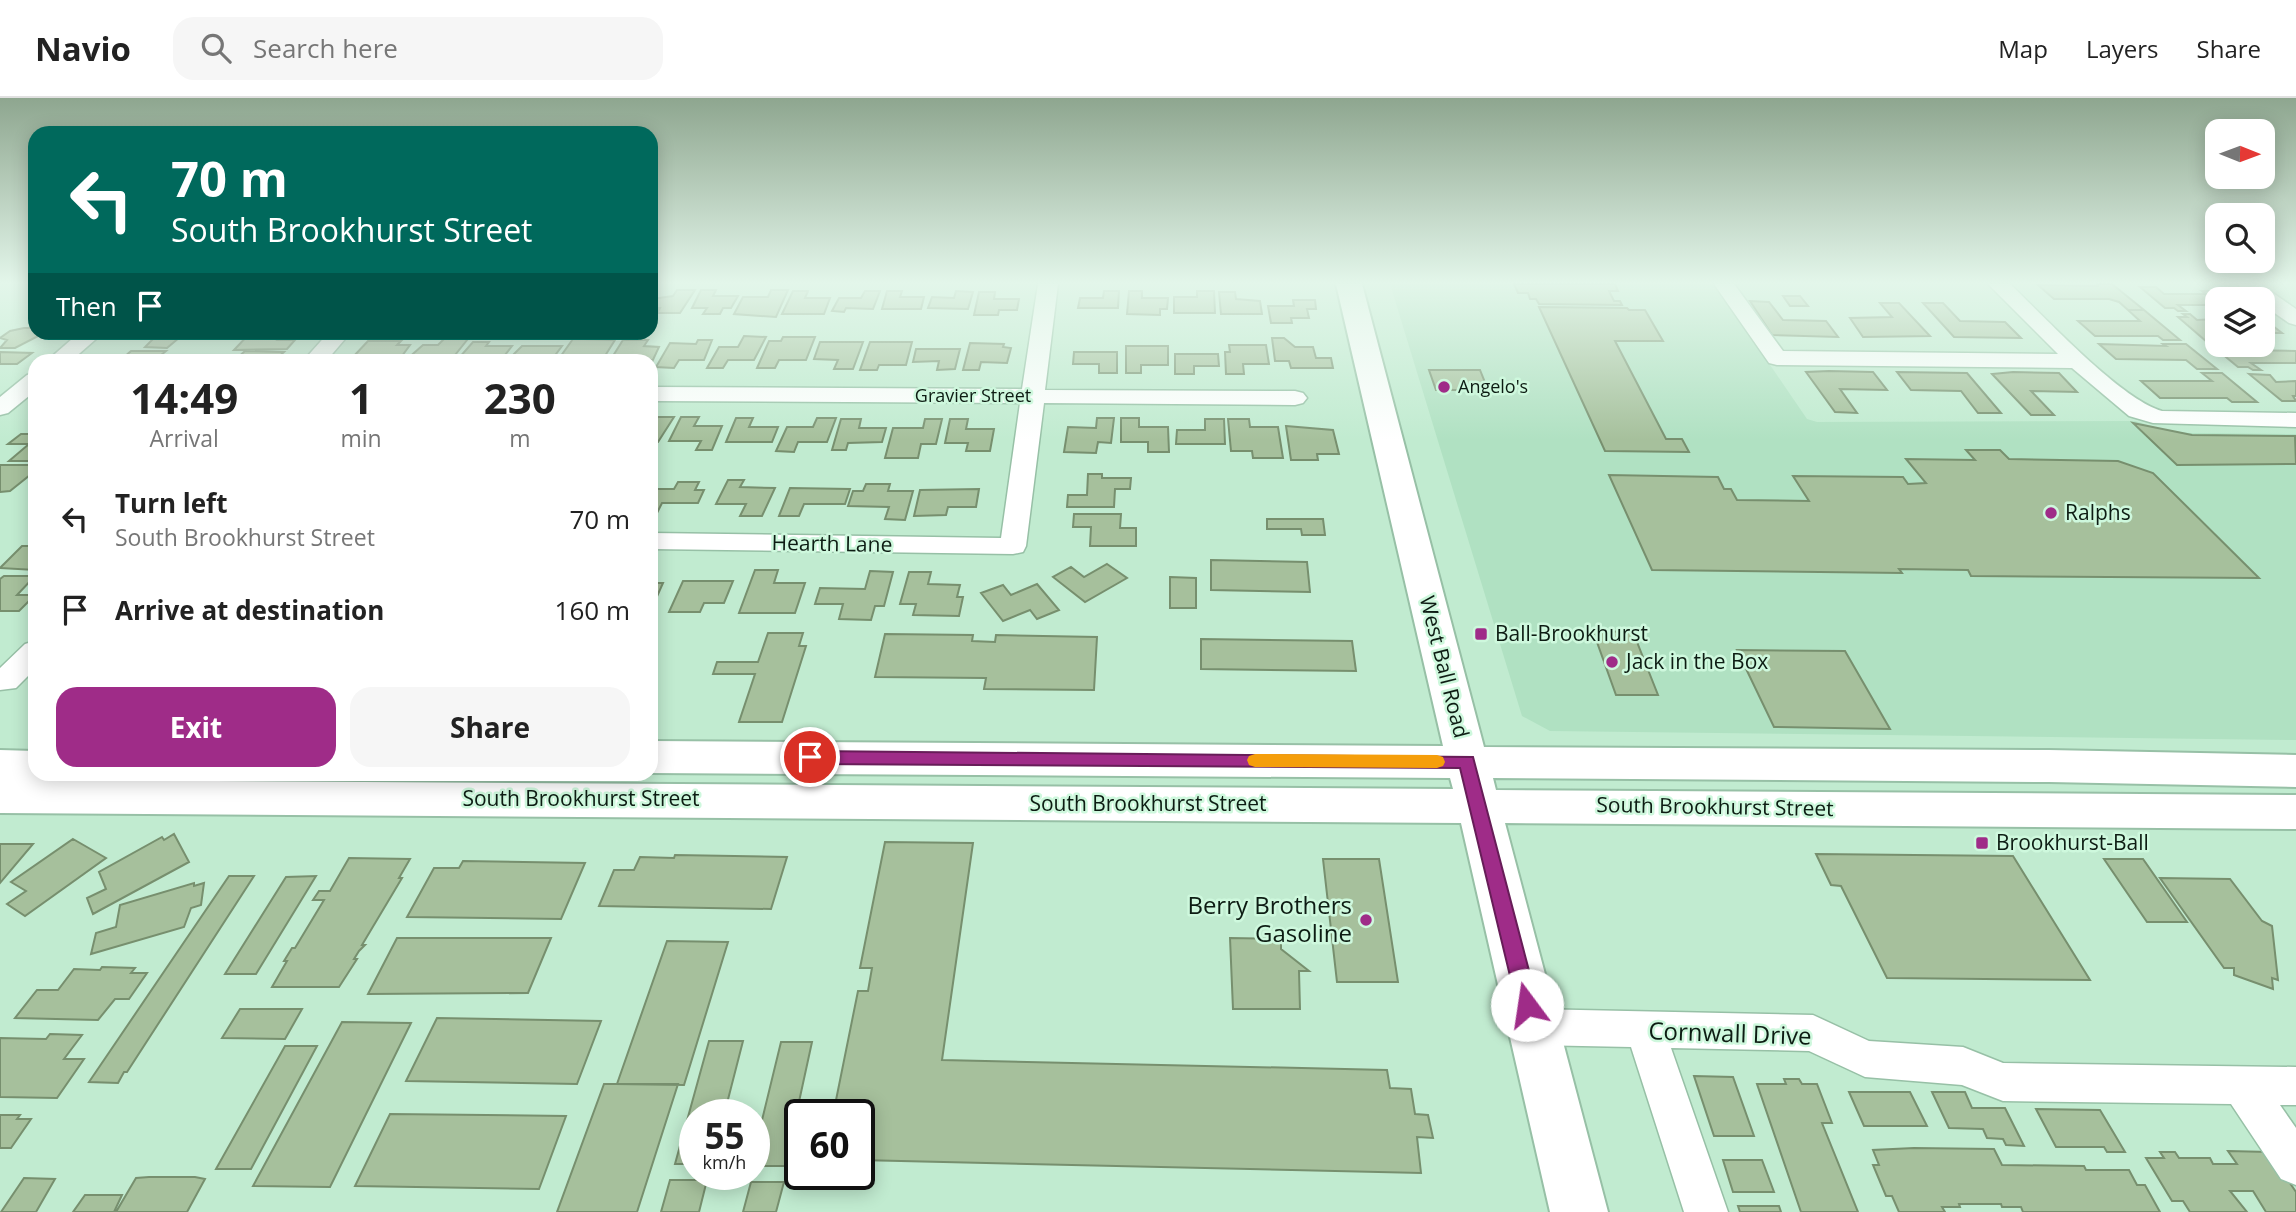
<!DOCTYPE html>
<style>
:root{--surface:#fff;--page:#f6f6f6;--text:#222;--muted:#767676;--line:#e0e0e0;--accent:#9f2c88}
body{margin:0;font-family:"Open Sans",sans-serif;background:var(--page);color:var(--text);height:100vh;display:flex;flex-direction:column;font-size:26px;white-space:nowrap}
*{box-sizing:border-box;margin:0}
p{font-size:23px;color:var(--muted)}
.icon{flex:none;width:38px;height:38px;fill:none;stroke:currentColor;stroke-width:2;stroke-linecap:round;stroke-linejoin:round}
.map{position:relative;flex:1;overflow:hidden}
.sheet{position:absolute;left:28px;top:256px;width:630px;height:427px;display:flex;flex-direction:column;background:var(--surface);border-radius:21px;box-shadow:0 4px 18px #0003}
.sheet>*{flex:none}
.guide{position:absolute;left:28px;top:28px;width:630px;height:214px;border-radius:21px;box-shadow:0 4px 18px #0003;background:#00695c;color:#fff;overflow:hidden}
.needle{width:46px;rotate:91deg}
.tools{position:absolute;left:2205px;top:21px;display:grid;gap:14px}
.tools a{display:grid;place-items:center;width:70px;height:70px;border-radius:14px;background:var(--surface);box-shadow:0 4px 18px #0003;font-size:35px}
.speed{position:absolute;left:679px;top:1001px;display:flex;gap:14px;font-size:35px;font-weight:700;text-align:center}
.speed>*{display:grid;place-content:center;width:91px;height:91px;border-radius:50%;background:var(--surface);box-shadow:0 4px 18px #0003;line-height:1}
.speed small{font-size:18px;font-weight:400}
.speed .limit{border:4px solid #111;border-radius:10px;background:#fff;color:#111}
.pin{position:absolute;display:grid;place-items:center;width:60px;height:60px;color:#fff;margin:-30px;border:4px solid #fff;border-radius:50%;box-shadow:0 2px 7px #0007}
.me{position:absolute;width:77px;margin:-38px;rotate:346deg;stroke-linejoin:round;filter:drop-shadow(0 0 5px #0008)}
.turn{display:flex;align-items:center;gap:24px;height:147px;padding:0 28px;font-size:32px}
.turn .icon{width:91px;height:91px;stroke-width:2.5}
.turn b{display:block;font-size:49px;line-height:60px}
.then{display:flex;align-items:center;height:66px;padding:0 28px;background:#0003;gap:14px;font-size:26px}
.eta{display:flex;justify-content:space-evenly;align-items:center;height:119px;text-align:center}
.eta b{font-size:42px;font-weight:700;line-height:49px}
.primary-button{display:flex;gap:14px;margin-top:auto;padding:14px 28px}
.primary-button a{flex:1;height:80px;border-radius:21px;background:var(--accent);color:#fff;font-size:28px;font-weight:700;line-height:80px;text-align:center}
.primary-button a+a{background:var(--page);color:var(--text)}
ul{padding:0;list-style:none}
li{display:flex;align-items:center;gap:21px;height:91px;padding:0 28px}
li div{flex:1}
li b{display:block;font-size:26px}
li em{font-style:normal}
header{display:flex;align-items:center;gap:42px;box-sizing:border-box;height:98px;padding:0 35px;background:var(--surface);border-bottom:2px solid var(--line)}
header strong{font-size:33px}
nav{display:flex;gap:38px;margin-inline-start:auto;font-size:24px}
.search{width:490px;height:63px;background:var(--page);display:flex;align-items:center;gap:18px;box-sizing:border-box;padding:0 24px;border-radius:21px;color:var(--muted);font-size:26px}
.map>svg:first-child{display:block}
.built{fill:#b0e1c2}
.building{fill:#a6c09c;stroke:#778f6e;stroke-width:2}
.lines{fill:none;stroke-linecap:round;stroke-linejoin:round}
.street-casing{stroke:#97c0a6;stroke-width:3}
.primary-casing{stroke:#97c0a6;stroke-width:4}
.street{fill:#fff;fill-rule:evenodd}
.primary{fill:#fff;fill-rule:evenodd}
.route{fill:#9f2c88;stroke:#671d58;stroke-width:2}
.slow{fill:#f59e0b}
.poi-dot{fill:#9f2c88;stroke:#cef8dd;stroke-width:2.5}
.labels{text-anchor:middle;stroke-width:5;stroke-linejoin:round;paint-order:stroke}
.far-poi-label{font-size:18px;fill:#0d1c13;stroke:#cef8dd;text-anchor:start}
.far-street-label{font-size:18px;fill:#0d1c13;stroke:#cef8dd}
.poi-label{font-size:21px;fill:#0d1c13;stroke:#cef8dd;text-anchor:start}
.street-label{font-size:21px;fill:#0d1c13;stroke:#cef8dd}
.near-poi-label{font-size:24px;fill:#0d1c13;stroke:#cef8dd;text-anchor:end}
.near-street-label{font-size:24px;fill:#0d1c13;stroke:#cef8dd}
</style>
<header>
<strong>Navio</strong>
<div class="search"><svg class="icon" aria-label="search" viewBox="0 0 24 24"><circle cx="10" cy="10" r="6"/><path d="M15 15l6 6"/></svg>Search here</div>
<nav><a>Map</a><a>Layers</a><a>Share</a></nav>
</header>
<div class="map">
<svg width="2296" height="1114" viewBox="0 0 2296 1114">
<rect width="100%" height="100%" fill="#c1ebd0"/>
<path class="built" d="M1390,186H1715L1807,321L1817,324L2135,323L2168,333L2189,335L2296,336V642L1550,633L1522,618Z"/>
<path class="building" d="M1514,186H1615L1618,193H1609L1614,203H1620L1622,207L1539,206L1536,201H1530L1528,195H1518Z
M2097,186H2112L2144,212H2128L2119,204L2109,201H2054L2038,187L2098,188Z
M2140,189H2156L2164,196H2206L2202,193H2223L2237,201H2217V207H2178L2186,213H2178L2174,210H2165Z
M677,192H695L680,215H657L660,210H651V201L673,198Z
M701,192H716L713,198H738L731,210H723L720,216H703L707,210H692Z
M771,192H788L776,219L734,216L743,199H768Z
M793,193H808L805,200H830L824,216H782Z
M865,193H880L873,211L846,210L844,214L832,213L839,200H861Z
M887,193H902L900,199H924L921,211H882Z
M956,193L973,194L968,211L928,210L932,199L954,200Z
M1104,193H1119L1118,210H1078L1080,200H1103Z
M1129,193H1142V200H1168L1167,211H1160V217L1127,216Z
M1197,193H1214L1215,215H1174V199H1197Z
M979,194H995L994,201H1019L1017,212H999L998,217H974Z
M1219,194H1235L1236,201L1260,203L1262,216H1221Z
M1783,198H1800L1808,208H1790Z
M1293,202H1315L1316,211H1307L1309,220H1291L1292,225H1271L1268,208H1294Z
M1750,203L1769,204L1783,222L1826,223L1838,239L1772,237Z
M1880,205H1899L1930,238L1863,239L1850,220L1892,219Z
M1923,205H1943L1960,223L2005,224L2021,240L1954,239Z
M1539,209L1627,210L1629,212H1645L1663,243H1615L1666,341H1682L1689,354L1605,353Z
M2128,212H2144L2180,242H2163L2158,238H2095L2078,223H2140Z
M2183,216H2190L2197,222L2217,221V234H2212L2217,239V244H2207L2178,219H2187Z
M2263,222H2265L2282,235H2263Z
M24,230H35V234H58L54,238H38L15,250H0L7,242L0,240L10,233Z
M146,234H186L167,250L145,249L158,236H144Z
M251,234H288L278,242H295L287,251L234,252Z
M448,237H471L451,262H406L423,247H438Z
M744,238L766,239L754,262H728L723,270H707L719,249H738Z
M783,239H815L806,262H779L775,270H757L769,243H781Z
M1272,240H1284L1295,249H1313L1316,260H1331L1333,270H1291L1289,263H1275Z
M573,241L615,242L603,261L558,262Z
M623,242H648L644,248L659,249L651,266V262L611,261Z
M698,242H712L704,262H679L674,270L656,269L670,245L696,246Z
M368,243H401L397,247H410L399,262L353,259Z
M473,244H489L486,248H512L501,262L458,261Z
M820,244H863L853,271H834L838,262L814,261Z
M870,244H912L906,267H879L877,272H860Z
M970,245L1004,246L1003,249L1011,250L1007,265L981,264L979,272H963Z
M2209,245L2229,247L2235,252L2296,253V265H2251L2261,272H2253L2248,269H2238Z
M2099,246L2166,248L2163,246H2186L2217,271H2197L2186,262L2116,261Z
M1229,247H1266L1269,266H1243L1244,276H1226L1225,254H1230Z
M522,248H562L553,260L508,262Z
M1126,248H1168V267H1141V275H1126Z
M916,251H960L955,271L937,272L939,263L913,264Z
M131,253H166L155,262H113L123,260Z
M245,253L284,254L275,262H235Z
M0,254L32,255L17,266H0Z
M1074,254H1117V275H1099V266H1073Z
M1175,256H1218L1219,268H1194V276H1175Z
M1429,272H1480L1488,292H1436Z
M1829,273L1873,274L1887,292L1840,291L1857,315L1835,314L1806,274Z
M1897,274L1967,275L2001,315H1978L1961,293L1911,292Z
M2013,274L2059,275L2077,294L2031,293L2054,317H2031L1992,276Z
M2202,275H2222L2257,304H2232L2227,300H2160L2141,283H2212Z
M2249,276L2270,277L2276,284L2296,283V298H2293L2296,303H2282Z
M658,319H674L658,344H651V326Z
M681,319H699L694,328H722L712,352H696L701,343H669Z
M736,320H753L749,329H778L772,344H726Z
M817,320H836L827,344H798L794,354L776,353L787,329H813Z
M1097,320H1114L1111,345L1098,344L1096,355L1064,354L1068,329L1096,330Z
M1121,320H1139V329H1168L1169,354H1148V344H1121Z
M841,321H861L859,330H886L882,344L848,345L846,352H832Z
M925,321H942L936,346H921L918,360H885L893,330H923Z
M950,321H968L966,331H994L990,353H966L968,345H945Z
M1205,321H1224L1225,346H1176L1177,332H1205Z
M1228,321H1249L1250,329H1278L1283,360H1253L1252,353H1231Z
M2133,325L2192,337L2295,338L2296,366L2177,367Z
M1286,328L1333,332L1339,356H1317L1318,362H1291Z
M21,336H35V363H9L29,346H8Z
M1966,352H2000L2009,361L2118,363L2153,375L2259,480L1971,478L1968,472L1899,471L1902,475L1652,472L1609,377L1718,379L1724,391H1731L1737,402L1809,403L1793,378L1903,379L1908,386L1926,385L1906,361L1975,362Z
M0,367H31L35,368V373L10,393L0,394Z
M1088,376H1102V380H1131L1130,391H1115L1114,409H1067L1068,397H1087Z
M728,382H744L740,389L775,390L762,418H740L746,406H716Z
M678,384H699L695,392H704L698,405H662L656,417H651V391H674Z
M866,386H890L888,393H913L905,422L885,421L889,409L848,408L853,393H863Z
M790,390L850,391L845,406H804L799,418H779Z
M979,391L976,409H948L946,417L914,418L920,392Z
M1074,416H1121L1120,430H1136V448H1090L1091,429H1073Z
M1267,421H1323L1325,437H1302L1301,431H1267Z
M22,448H35V472L0,470Z
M1211,462L1307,464L1310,494L1211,492Z
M1107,466L1127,480L1085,504L1053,479L1071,469L1084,479Z
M755,472H778L774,485H805L795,515H739Z
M870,473L893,474L884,508H875L871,522L839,521L843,506H815L820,490L865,491Z
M909,474H931L928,486L960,487L957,499H963L959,518L913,517L916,506H900Z
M4,478H35L17,497H35L19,513H0V481Z
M1170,479L1196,480V510H1170Z
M683,483H733L724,505H704L700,514H669Z
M651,485H663L655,503H651Z
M1037,486L1059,512L1037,521L1030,512L1003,523L981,495L1003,487L1011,497Z
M1593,533L1633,534L1658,597H1616Z
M768,535H803L799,548H806L782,624H739L755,576H713L717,564H758Z
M885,536L973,537L972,543L995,544L996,537L1097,539L1094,592L984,591L986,580L875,579Z
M1201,541L1352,543L1356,573L1201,571Z
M1737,552L1845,553L1890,631L1774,629Z
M174,736L189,764L93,816L87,800L106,791L99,774L162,739L164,742Z
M73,741L106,760L25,818L7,806L26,793L11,784Z
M885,744L973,745L942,962L1387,972L1390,990L1411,991L1415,1016L1428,1017L1433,1040L1417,1039L1421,1075L859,1062V1017H833L858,893H868L872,870H860Z
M0,746H33L0,785Z
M1816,756L2013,758L2090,882L1887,880L1841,788L1831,787Z
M675,757L787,759L771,811L599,808L614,772H634L640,759L674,760Z
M349,760L410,761L399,780H402L362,847H365L359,853L354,861H357L339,889H272L287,863H284L292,850H295L324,802H313L319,793H330Z
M1323,761H1379L1398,884H1337Z
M2104,761H2143L2187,824H2147Z
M463,763L585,765L561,821L407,819L434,770H459Z
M229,778H254L127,974H124L118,985L89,984Z
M316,778L256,876H225L286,779Z
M2160,780L2230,781L2262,823L2272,828L2278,882L2272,880L2273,891L2234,877V870H2224Z
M194,785V788L204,785L201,807L191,810L184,829L91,856L96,835L116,829L120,807Z
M397,840H551L528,895L368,896Z
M1230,840L1281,841V851L1309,873H1299L1300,911H1233Z
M667,843L728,844L684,987L617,986Z
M102,869L135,870L131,875H147L129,901H115L98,922L15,920L37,892H58L74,871L100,872Z
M240,911H302L285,941L222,940Z
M437,920L601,923L577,986L406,983Z
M342,924L411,925L330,1089L253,1088Z
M50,936L82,937L64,961H84L57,1000L0,999V940L46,941Z
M709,943H743L724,1017H695V1066H675Z
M781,944H812L785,1068H754V1055Z
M285,948H317L251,1071H216Z
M1694,978L1733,979L1754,1038H1714Z
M1784,981H1799L1802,986H1817L1832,1025H1822L1858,1114H1801L1757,986H1786Z
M604,986H678L637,1114H557Z
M1849,994H1910L1927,1028H1864Z
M1932,994H1965L1972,1010H2005L2024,1048L2006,1047L2003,1041L1987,1040L1983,1031L1949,1030Z
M2036,1011L2100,1012L2125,1054H2107L2104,1049H2056Z
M390,1016L566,1018L539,1091L355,1088Z
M0,1017H20L17,1021H31L11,1050H0Z
M1914,1050L1994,1051L2002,1067L2084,1068L2086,1072H2129L2137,1087H2145L2160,1114H2023L2021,1109H2002L2001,1106H1959L1960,1109H1942L1945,1114H1899L1892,1098H1886L1873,1067H1879L1873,1052Z
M2228,1053L2269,1054L2296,1094V1114H2266L2253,1093H2230L2247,1114H2190L2183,1103H2172L2146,1060H2164L2160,1054H2175L2179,1060H2210L2213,1066H2237Z
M1723,1062H1762L1774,1094H1733Z
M149,1079H195L205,1081L187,1114H116L136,1080Z
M24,1080L55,1081L36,1114H1Z
M670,1082H707L699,1114H661Z
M751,1084H784L776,1114H743Z
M85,1097H122L114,1114H73Z
M1738,1108H1779L1781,1114H1740Z"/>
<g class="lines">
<g class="street-casing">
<path id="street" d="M1038,186H1058L1045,292L1295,293L1303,295L1307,300L1303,305L1295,307L1044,305L1026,448L1023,454L1013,456L651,451V435L1001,440L1020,305L651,303V289L1022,291Z
M1714,186H1734L1783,253L2058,256L1988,186H2010C2045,219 2120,301 2162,313L2296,315V329L2153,325L2129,318L2072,270L1777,267L1769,265Z
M2237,186H2260L2296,211V227L2289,225L2263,207V201H2255Z
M80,234H104L72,262H48Z
M329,234H351L327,262H304Z
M35,275V293L8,315L0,317V299L27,277Z
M35,543V571L16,590L0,592V570L25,546Z
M1533,911L1813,917L1869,943L1963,949L2003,965L2296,969V1007H2280L2296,1030V1087L2281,1081L2231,1006L2003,1003L1962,987L1865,979L1809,953L1671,950L1728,1114H1684L1631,949L1533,947L1519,942L1513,929L1519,916Z"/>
</g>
<g class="primary-casing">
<path id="primary" d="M1336,186H1362L1484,649L2049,652L2296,657V689L2049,684L1493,680L1496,692L2296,697V731L1505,725L1608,1114H1550L1461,725L0,715V652L35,653V676H53L45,682L1453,691L1450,680L651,675V643L1443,648Z"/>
</g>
<use href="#street" class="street"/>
<use href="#primary" class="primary"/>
</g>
<linearGradient id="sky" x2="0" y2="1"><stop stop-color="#8ea68f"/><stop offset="0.54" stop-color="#e3f6ea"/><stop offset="1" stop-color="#e3f6ea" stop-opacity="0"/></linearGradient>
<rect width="2296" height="342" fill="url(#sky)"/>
<path class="route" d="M810,653L1473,659L1538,907L1535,914L1527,917L1520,914L1517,907L1460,670L810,666L804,664L802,659L804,655Z"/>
<path class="slow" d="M1255,656L1437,657L1443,659L1445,664L1443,668L1437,670L1255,669L1249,667L1247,662L1249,658Z"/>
<g class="poi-dot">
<circle cx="1444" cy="289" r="7"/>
<circle cx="2051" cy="415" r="7"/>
<rect x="1474" y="529" width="14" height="14" rx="3.5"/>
<circle cx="1612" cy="564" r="7"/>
<rect x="1975" y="738" width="14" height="14" rx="3.5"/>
<circle cx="1366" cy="822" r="7"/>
</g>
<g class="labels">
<g class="far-poi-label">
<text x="1458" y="295">Angelo's</text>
</g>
<g class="far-street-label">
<text x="973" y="304">Gravier Street</text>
</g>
<g class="poi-label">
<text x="2065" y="422">Ralphs</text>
<text x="1495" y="543">Ball-Brookhurst</text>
<text x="1626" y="571">Jack in the Box</text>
<text x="1996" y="752">Brookhurst-Ball</text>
</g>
<g class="street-label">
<text transform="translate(832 446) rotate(1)" y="7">Hearth Lane</text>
<text transform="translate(1444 569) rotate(76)" y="7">West Ball Road</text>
<text x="581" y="708">South Brookhurst Street</text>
<text x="1148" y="713">South Brookhurst Street</text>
<text transform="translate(1715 709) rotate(1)" y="7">South Brookhurst Street</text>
</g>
<g class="near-poi-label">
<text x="1352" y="816">Berry Brothers<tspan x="1352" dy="28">Gasoline</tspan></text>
</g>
<g class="near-street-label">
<text transform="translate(1730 936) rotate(2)" y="8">Cornwall Drive</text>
</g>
</g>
</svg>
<div class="tools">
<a><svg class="needle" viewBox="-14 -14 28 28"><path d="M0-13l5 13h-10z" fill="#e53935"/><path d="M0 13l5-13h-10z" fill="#767676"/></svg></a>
<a><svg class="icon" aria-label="search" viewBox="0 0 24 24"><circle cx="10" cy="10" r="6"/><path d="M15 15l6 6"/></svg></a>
<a><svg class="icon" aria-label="layers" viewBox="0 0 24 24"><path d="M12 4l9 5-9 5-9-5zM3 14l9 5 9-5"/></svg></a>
</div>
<div class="speed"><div>55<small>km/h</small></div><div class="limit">60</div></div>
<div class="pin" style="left:810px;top:659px;background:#d93025"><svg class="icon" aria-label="arrive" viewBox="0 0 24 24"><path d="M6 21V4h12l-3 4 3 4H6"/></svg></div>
<svg class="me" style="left:1527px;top:907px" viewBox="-20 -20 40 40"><circle r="19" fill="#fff"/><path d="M0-13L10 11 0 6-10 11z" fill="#9f2c88"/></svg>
<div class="guide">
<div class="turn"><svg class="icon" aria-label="left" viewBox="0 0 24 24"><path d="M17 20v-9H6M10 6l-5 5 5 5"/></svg><div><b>70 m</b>South Brookhurst Street</div></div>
<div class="then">Then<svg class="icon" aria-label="arrive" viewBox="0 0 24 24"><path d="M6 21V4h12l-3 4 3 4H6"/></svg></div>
</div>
<section class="sheet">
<div class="eta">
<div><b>14:49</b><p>Arrival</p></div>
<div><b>1</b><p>min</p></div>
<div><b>230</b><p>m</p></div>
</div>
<ul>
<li><svg class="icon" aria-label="left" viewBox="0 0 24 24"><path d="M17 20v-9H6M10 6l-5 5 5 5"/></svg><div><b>Turn left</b><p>South Brookhurst Street</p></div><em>70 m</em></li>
<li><svg class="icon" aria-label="arrive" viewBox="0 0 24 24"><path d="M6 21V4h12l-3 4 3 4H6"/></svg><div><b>Arrive at destination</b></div><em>160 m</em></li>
</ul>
<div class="primary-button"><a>Exit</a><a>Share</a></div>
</section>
</div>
